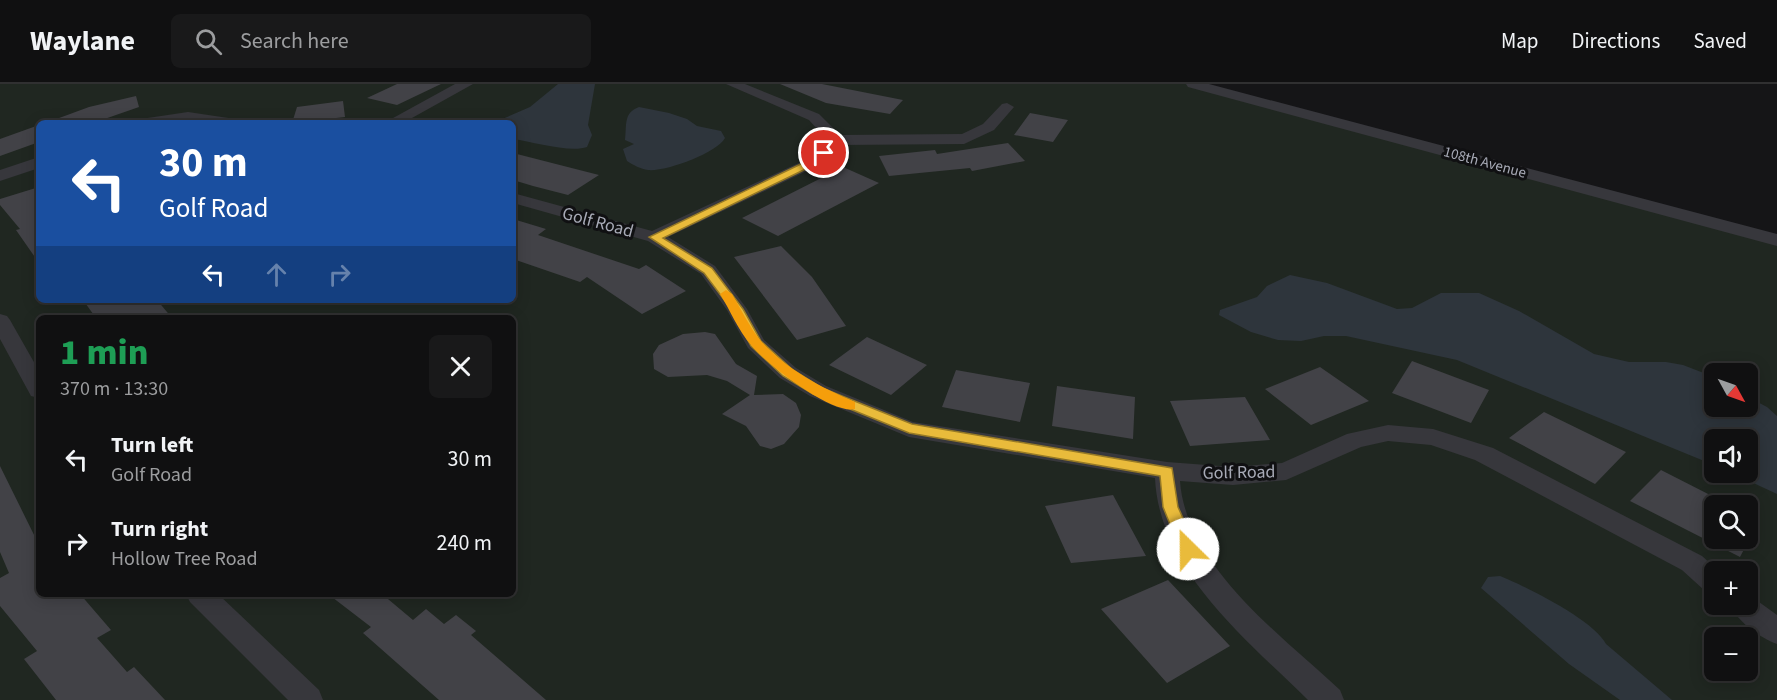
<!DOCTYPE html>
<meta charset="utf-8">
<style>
:root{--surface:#101011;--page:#19191a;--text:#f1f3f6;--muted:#9c9d9f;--line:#303031}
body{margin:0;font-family:"Source Sans 3",sans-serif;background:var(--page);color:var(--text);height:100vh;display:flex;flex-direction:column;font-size:22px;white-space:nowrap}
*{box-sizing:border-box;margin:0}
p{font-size:20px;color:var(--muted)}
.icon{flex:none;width:33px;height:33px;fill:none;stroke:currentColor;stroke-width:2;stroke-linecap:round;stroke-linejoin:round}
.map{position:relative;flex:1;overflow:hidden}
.details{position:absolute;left:36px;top:231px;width:480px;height:282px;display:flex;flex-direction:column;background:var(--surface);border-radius:9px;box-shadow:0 3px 15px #0003,0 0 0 2px var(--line)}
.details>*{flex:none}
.hud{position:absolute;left:36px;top:36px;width:480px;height:183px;border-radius:9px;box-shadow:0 3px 15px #0003,0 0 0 2px var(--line);background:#1a4fa0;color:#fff;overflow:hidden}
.needle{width:39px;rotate:130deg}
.controls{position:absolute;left:1704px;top:279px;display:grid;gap:12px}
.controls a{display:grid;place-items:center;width:54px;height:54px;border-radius:9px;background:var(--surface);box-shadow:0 3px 15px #0003,0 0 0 2px var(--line);font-size:30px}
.pin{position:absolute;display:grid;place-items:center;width:51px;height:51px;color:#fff;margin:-26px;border:3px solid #fff;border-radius:50%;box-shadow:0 2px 6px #0007}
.me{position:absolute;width:66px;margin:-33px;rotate:337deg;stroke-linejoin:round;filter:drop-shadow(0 0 4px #0008)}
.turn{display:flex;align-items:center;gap:21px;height:126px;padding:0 24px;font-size:27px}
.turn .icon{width:78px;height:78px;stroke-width:2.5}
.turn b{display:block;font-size:42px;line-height:51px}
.lanes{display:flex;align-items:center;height:57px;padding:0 24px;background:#0003;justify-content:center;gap:30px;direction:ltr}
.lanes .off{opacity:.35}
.round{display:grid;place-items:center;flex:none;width:63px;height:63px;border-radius:9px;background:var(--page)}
.overview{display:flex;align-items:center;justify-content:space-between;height:102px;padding:0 24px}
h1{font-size:36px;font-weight:800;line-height:45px;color:#1e9e55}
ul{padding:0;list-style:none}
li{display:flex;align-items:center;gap:18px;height:84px;padding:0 24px}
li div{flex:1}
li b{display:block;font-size:22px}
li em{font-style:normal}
header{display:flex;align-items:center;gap:36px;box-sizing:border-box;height:84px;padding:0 30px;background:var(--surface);border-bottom:2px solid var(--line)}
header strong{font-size:28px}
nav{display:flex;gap:33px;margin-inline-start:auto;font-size:21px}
.search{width:420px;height:54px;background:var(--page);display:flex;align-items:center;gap:15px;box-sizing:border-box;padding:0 21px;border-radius:9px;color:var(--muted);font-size:22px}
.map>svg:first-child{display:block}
.green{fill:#202721;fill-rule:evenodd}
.water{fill:#2e353c}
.building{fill:#424247}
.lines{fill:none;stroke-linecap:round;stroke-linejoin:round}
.minor{fill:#37373c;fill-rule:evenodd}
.route{fill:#e9bb3b;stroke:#977a26;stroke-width:1.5}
.slow{fill:#f59e0b}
.labels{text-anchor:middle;stroke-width:6;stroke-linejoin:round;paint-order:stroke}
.far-street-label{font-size:15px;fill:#a8abb7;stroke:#101012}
.street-label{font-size:18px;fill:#a8abb7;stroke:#101012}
</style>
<header>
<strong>Waylane</strong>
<div class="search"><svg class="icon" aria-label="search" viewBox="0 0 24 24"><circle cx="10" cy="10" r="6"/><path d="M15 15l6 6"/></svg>Search here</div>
<nav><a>Map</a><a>Directions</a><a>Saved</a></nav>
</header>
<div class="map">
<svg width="1777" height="616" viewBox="0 0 1777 616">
<rect width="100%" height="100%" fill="#151517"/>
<path class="green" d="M0,0H1193L1777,157V616H0ZM39,39H513V216H39ZM39,234H513V510H39ZM1714,290H1748V322H1714ZM1714,356H1748V388H1714ZM1714,422H1748V454H1714ZM1714,488H1748V520H1714ZM1714,554H1748V586H1714Z"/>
<path class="water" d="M558,0H595L588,41L592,51L587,63C570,69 534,58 513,55V39H493L530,23Z
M639,23L669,29L687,35L697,42L721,47L725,54C717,69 665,88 648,86C641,85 633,81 627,77L623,65L634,60L625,56C627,41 623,29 639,23Z
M1290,191L1327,199L1397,225L1412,224L1441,209H1479L1519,227L1594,270L1629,278H1666L1683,281L1714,293V322H1748V313L1767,323L1777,332V410L1732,389L1748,388V356H1714V381L1457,276L1346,252H1324L1301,257L1278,256L1251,248L1219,231L1220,226L1257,213L1267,202Z
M1500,492C1525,502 1594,536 1606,560L1672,616H1620L1569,580L1481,504L1488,493Z"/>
<path class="building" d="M397,0H441L397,21L367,14Z
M780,0H822L903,16L890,30L826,19Z
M136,12L139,23L93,39H51V37L89,23Z
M343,17L345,33L292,39L297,23Z
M1030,29L1068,36L1053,58L1014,51Z
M39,41V58L0,72V55Z
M1008,59L1025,77L972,87L970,84L889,92L879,72L935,66L937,70Z
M513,69L552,79L599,91L568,111L533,102L513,96Z
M843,83L879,99L778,152L742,134Z
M39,103V179L16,146L20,145L0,121V115Z
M513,135L546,145L538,151L639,185L646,181L686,207L642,230L587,193L580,198L513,175Z
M781,162L812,193L846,242L797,256L734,173Z
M83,216H157L172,234H96Z
M705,248L715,250L736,280L757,292L754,311L783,310L796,319L801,331L799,343L784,360L771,365L760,362L746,342L722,330L750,311L727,297L707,291L668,293L654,285L653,270L659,261L683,250Z
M867,253L927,281L891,311L829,281Z
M1412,277L1489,306L1471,339L1392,309Z
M1320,283L1369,317L1311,341L1265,305Z
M956,286L1030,299L1020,338L942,323Z
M1057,302L1135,313L1133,355L1052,342Z
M1245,313L1270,356L1190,362L1170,317Z
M1544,328L1626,368L1595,400L1509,354Z
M0,382L39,461V510H80L111,546L97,554L127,588L134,583L165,616H56L24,575L37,567L0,522V494L9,489L0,468Z
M1661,386L1714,413V454H1750L1740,473L1630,417Z
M1113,411L1146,472L1071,479L1045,422Z
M1168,496L1230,562L1167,599L1101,525Z
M328,510H382L413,536L426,525L444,540L456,531L476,547L471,551L546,616H439L363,549L371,543Z"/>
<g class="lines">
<path class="minor" d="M455,0H473L403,39H384Z
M726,0H745L819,30L840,51L962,50L983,40L1002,20L1007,19L1014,23L994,46L964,60L840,61L815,83L668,153L715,182L747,225L764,256L796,284L826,302L913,338L1167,378L1233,383L1282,379L1347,350L1388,341L1433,345L1493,364L1702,472L1720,488H1714V509L1704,506L1682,486L1475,376L1431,361L1388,357L1361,363L1286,396L1233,401L1180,397C1186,482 1282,552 1340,606L1344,616H1308C1247,556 1159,486 1155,394L909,353L810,312L780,294L748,264L727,226L701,190L648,157L513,119V109L652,147L803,77L827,56L809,36Z
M1186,0H1209L1777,150V162L1188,3Z
M188,28L242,36L245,39L188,37L131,39L134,36Z
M39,73V84L0,97V86Z
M0,230L7,232L10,236L39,287V314L31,312L0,255Z
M186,510H218L319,606L323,616H288L190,518Z
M1748,510L1777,531V560C1760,554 1737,537 1729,520H1748Z"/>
</g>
<path class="route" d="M820,67L829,69L812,82L663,154L712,184L743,225L761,257L793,286L822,304L912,340L1172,384L1178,423L1197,465L1194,470H1183L1180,465L1163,423L1160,392L909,349L813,310L783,292L751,262L731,225L704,189L649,153L805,78Z"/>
<path class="slow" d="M726,206L732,210C741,225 750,244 761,257C787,286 820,303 855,318V325C832,331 765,279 751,261C738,246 730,226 720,210Z"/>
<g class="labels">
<g class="far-street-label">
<text transform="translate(1485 78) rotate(15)" y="5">108th Avenue</text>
</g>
<g class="street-label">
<text transform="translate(598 138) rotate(15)" y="6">Golf Road</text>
<text transform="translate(1239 388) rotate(-1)" y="6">Golf Road</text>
</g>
</g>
</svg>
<div class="controls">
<a><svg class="needle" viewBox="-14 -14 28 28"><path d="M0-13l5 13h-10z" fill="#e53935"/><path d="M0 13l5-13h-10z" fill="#9c9d9f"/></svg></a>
<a><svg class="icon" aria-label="sound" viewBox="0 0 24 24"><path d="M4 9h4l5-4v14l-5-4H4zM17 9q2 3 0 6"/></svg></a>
<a><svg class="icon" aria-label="search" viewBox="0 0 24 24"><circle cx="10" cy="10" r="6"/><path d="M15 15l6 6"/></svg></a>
<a>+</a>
<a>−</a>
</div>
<div class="pin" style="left:824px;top:69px;background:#d93025"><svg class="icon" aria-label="arrive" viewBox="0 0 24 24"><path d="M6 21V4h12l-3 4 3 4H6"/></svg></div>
<svg class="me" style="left:1188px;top:465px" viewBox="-20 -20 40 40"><circle r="19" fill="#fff"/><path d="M0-13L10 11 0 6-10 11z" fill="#e9bb3b"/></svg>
<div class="hud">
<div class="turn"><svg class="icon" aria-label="left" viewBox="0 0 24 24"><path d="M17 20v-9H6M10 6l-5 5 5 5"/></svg><div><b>30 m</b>Golf Road</div></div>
<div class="lanes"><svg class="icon" aria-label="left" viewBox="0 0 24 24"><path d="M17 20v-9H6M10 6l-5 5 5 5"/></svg><svg class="icon off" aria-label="ahead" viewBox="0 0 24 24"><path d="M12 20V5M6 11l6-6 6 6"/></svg><svg class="icon off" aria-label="right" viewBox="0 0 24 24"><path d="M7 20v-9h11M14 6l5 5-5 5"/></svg></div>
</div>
<section class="details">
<div class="overview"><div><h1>1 min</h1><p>370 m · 13:30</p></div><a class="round"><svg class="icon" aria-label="close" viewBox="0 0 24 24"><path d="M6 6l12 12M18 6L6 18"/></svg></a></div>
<ul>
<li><svg class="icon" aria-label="left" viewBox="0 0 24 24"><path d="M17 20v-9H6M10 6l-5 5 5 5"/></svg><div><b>Turn left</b><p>Golf Road</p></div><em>30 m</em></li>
<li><svg class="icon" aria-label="right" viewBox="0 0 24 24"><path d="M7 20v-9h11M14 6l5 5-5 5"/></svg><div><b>Turn right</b><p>Hollow Tree Road</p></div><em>240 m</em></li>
</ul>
</section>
</div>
